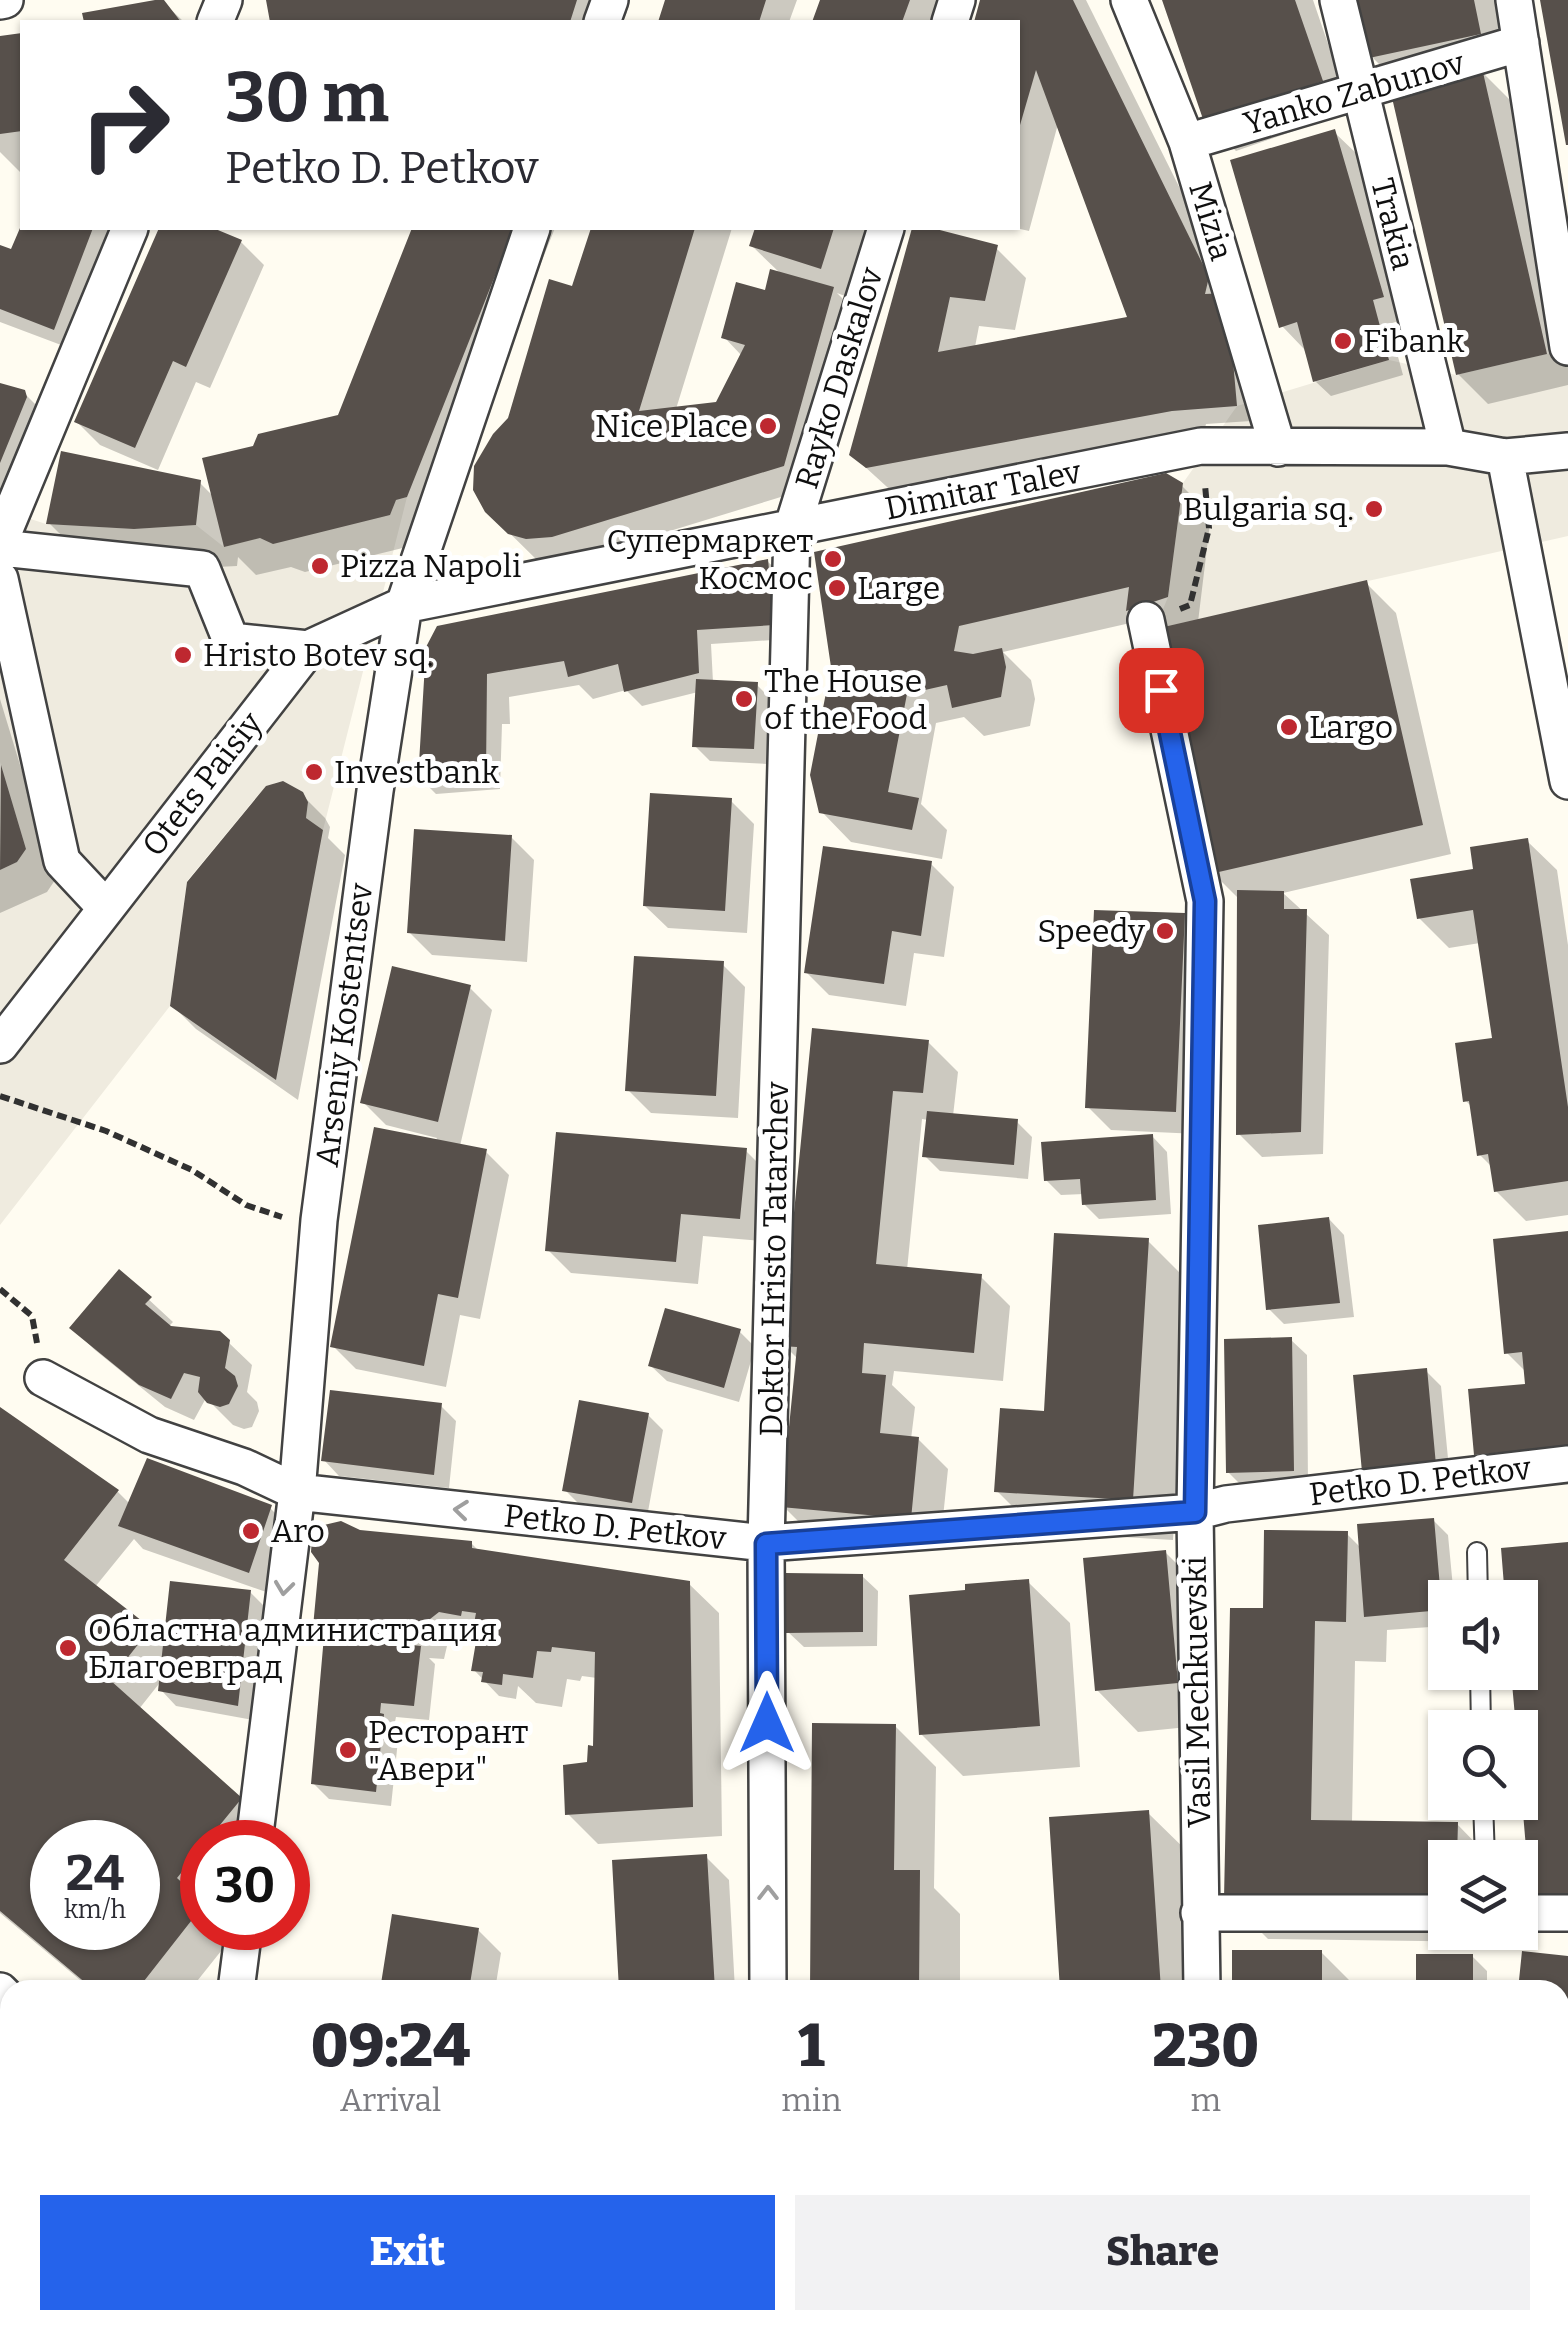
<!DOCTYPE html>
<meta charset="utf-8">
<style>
:root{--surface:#fff;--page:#f2f2f3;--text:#2b2b33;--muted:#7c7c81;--accent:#2563eb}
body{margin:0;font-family:Bitter,serif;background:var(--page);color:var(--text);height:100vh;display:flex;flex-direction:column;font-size:38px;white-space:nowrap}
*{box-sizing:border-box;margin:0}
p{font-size:32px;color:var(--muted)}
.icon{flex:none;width:55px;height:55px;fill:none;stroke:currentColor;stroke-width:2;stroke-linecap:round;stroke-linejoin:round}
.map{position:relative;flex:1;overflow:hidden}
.sheet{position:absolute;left:0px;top:1980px;width:1570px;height:350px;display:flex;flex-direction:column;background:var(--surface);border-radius:30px 30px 0 0;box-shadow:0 2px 8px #0004}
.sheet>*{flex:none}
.banner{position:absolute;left:20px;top:20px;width:1000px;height:210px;border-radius:0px;box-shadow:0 2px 8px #0004;background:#fff;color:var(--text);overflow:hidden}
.fabs{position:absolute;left:1428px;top:1580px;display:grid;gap:20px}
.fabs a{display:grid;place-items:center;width:110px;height:110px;border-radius:0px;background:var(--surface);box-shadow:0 2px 8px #0004;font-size:50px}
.speed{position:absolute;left:30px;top:1820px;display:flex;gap:20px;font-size:50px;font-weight:700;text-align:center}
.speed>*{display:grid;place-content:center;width:130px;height:130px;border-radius:50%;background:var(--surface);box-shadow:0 2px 8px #0004;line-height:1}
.speed small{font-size:25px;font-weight:400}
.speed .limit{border:15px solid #d22;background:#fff;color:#111}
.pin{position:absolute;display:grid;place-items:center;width:85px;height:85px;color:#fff;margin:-42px;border-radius:20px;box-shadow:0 5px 15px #0006}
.me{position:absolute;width:110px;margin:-55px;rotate:0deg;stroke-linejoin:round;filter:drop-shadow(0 0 8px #0008)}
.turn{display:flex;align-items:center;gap:35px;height:210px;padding:0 40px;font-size:45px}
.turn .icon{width:130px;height:130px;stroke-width:2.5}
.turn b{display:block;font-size:70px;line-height:85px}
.eta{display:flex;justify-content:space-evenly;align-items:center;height:170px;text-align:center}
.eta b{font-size:60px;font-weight:800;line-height:70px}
.button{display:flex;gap:20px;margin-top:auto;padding:20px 40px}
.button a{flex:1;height:115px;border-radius:0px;background:var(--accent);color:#fff;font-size:40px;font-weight:800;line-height:115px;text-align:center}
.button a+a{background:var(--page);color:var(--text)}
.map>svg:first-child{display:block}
.green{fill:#d3e9bb}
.plaza{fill:#efebdf}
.shadow{fill:#0003;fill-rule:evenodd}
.building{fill:#57504b;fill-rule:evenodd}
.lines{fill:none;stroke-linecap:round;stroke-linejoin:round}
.lane-casing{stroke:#424242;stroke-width:22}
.street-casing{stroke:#424242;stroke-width:40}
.path{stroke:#313131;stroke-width:6;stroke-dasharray:10 5;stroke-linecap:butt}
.lane{stroke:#fff;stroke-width:18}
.street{stroke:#fff;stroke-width:35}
.oneway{stroke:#9f9f9f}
.route-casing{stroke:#184099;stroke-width:25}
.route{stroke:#2563eb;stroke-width:18}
.poi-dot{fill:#be2830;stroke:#fff;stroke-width:4}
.labels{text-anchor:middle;stroke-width:10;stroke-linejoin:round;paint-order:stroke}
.street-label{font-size:32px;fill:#0f0f0f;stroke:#fff}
.poi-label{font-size:32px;fill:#0f0f0f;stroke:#fff;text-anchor:start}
</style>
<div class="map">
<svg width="1568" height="2330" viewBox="0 0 1568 2330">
<rect width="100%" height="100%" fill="#fffcf1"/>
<path class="green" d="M0,2031L10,2041V2320H297L307,2330H0Z"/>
<path class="plaza" d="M1568,349V536L1155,629L1168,597L1183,483L1237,406L1389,360L1456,375Z
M407,497L323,830L306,818L308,802L303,792L283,781L275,783L258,795L187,881L170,1006L0,1225V870L17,862L26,849L0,762V509L46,524L134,529L196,525L224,547Z"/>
<path class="shadow" d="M269,0H614L627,12L623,22H273Z
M667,0H797L789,22H660Z
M822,0H949L941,22H815Z
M983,0H1086L1241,311L1251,421L1206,424L1202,440L898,497L852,455L915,228L996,248L1026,278L1015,330L979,326L975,347L1130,319L1058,124L1029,231L1016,228L1018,22H976Z
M1164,0H1313L1351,111L1236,151L1206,121Z
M1360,0H1496L1509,63L1480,70L1511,101L1568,349V385L1488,404L1458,374L1404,89L1372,57Z
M162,1L184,22H87L85,15Z
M22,35V174L0,152V39Z
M1334,132L1357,154L1405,319L1389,324L1403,375L1331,396L1315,381L1304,349L1282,326Z
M22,227L110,228L120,238L77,351L0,322V248L13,253Z
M161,228H207L241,242L264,265L210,388L196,382L158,470L100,445L77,422Z
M415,228H555L436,526L419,544L305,572L291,567L256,575L238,557L237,566L177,569L90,564L49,523L199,482L214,497L255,448L340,417Z
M593,228H732L676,409L718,405L742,356L724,337L781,274L752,246L758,228H874L850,298L837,293L856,312L807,489L634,542L541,564L487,511L510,419L574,289Z
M0,386L23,392L47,416L0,532Z
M1181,485L1211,515L1198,622L1366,583L1396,613L1451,854L1283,893L1329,935L1323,1154L1262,1157L1239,1134V899L1213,873L1139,621L1003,652L1031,680L1035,699L1030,726L984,736L964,717L936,723L921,804L947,830L942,859L851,842L821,811L833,667Z
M767,561L783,576L788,639L711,644L713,682L757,685L772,700L768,764L710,761L695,746L698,692L642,706L626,690L593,699L579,685L509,697L510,724H502L500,789L436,794L421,779L429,647Z
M0,699L55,880L47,892L0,913Z
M301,794L325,818L330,827L328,838L345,855L298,1100L196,1029L172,1005Z
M731,801L754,824L747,933L668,928L645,906Z
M511,837L534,860L527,962L432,955L409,932Z
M1527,841L1557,870L1568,945V1215L1526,1221L1496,1191L1493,1168L1479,1154L1472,1107L1466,1101L1495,1040L1480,943L1449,948L1419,918Z
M931,864L954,887L944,957L914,953L906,1006L829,995L806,972Z
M1184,916L1207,939L1198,1134L1111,1130L1088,1107Z
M722,964L745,987L738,1118L651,1113L628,1090Z
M469,987L492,1010L460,1146L486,1152L509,1175L480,1319L460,1315L446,1387L356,1369L333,1346L437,1138L386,1125L363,1102Z
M814,1031L928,1042L958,1072L953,1116L1017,1122L1032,1137L1028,1179L940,1171L925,1156L928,1120L922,1119L907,1270L980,1276L1010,1306L1003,1381L894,1371L892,1385L915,1407L911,1439H918L948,1469L940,1547L813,1536L783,1506L798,1359L784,1345Z
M1152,1136L1167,1152L1171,1214L1099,1219L1084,1204V1194L1061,1195L1046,1180Z
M746,1151L769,1174L762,1241L703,1236L698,1284L571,1273L548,1250Z
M1329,1219L1344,1235L1354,1317L1284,1324L1269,1309Z
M1568,1234V1470L1500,1477L1477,1454L1528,1386L1526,1372L1506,1352Z
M1148,1241L1189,1282L1173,1540L1038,1532L997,1491Z
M119,1272L173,1322L167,1328L228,1342L252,1365L247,1392L257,1402L259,1411L252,1427L244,1429L233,1425L206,1398L194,1420L165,1407L95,1350L72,1328Z
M740,1332L755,1347L739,1402L667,1381L651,1366Z
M1291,1340L1307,1355L1308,1486L1243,1487L1228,1472Z
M1426,1371L1441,1386L1450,1479L1380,1486Z
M441,1406L456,1421L449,1488L339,1476L324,1460Z
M0,1410L118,1492L130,1504L270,1508L293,1531L272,1594L143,1549L134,1539L95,1587L166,1647L250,1592L265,1607L253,1720L176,1706L161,1690L162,1680L139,1709L270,1830L260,1842H202V1928H225L233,1936L190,1990H92L0,1913ZM52,1842H138V1928H52Z
M648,1415L663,1430L647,1517L580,1505L565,1490Z
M1433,1520L1448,1535L1454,1598H1445V1626L1387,1630L1386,1662L1355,1661L1352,1823L1457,1824L1490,1858H1445V1932H1497L1496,1942L1268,1939L1227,1898L1265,1611L1347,1534L1362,1549Z
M359,1532L471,1543L479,1551L688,1583L719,1613L722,1836L598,1844L568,1814L596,1749L597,1678L582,1676L580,1681L567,1679L562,1707L536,1703L518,1686L516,1699L499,1696L474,1670L480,1637L463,1633L447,1646L444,1659L429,1658L435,1664L429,1720L396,1717L394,1727L399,1731L391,1806L329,1799L314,1784L326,1637L315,1626Z
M1165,1552L1206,1593L1218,1724L1138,1732L1097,1690Z
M862,1576L878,1591L877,1646L804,1647L788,1632Z
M1028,1582L1070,1623L1080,1767L963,1776L921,1734Z
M895,1726L936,1767L934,1888L960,1914V1990H813Z
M1148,1813L1190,1854L1199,1990H1062Z
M706,1857L729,1880L735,1990H622Z
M478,1930L501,1953L495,1990H382Z
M1321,1952L1359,1990H1235Z
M1472,1956L1487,1971V1990H1419Z
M1568,1958V2260L1560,2259V1990H1520Z
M418,2320H564L555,2330H429Z
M626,2320H738V2330H627Z
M983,2320H1234L1233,2330H982Z"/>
<path class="building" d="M155,0H164L181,22H84L82,13Z
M266,0H577L570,22H270Z
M665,0H766L759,22H658Z
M820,0H910L902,22H812Z
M980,0H1073L1209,277L1205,294L1227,293L1237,406L1172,411L866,468L849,455L912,228H932L998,245L985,301L950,297L938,352L1127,317L1036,70L1018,132V22H974Z
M1162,0H1295L1323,81L1204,122Z
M1357,0H1474L1481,34L1369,58Z
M1540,0H1568V145H1566Z
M22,33V131L0,134V36Z
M1482,68L1547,354L1456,375L1390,89Z
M1335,129L1384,297L1373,300L1389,360L1313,382L1297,322L1279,328L1230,160Z
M20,228H93L54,330L0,309V245L11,249Z
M159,228H213L242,240L186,367L173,361L135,448L74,422Z
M412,228H514L407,497L396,500L390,515L273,544L260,538L224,547L202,458L253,446L258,434L338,415Z
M591,228H695L639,411L716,402L745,345L721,338L736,282L765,290L770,269L834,287L784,466L552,537L526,539L508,534L485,512L473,490L474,466L493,434L508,418L549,279L572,286Z
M755,228H834L821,269L749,246Z
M0,383L25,390L27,397L0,463Z
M61,451L201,480L196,525L134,529L46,524Z
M1166,473L1183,483L1168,597L1126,611L1129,587L959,626L954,651L973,654L1002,648L1006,667L1001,697L952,708L947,685L907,694L888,792L919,798L912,830L819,813L810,775L831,667L814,552Z
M768,559L774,625L697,630L699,673L624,692L618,664L568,677L564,661L487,674L486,775L418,780L426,647L437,626Z
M1367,580L1423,825L1210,874L1155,629Z
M696,679L758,682L754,749L692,747Z
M1,765L26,849L17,862L0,870Z
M283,781L303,792L308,802L306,818L323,830L276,1080L170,1006L187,882L266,786Z
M650,793L732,798L725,911L643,906Z
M414,829L512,835L505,941L407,933Z
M1528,838L1568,1107V1181L1494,1192L1488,1154L1477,1156L1469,1101L1463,1102L1455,1043L1492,1038L1473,910L1417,919L1410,879L1473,869L1470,847Z
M823,846L932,861L921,936L892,931L884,984L804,973Z
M1237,890L1284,891V909H1307L1301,1132L1236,1135Z
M1094,910L1185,913L1176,1112L1085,1108Z
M634,956L724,961L716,1096L625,1091Z
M392,966L471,985L438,1122L360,1103Z
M812,1028L929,1040L923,1093L893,1091L876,1264L982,1274L974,1353L864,1343L862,1373L886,1375L880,1433L919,1437L911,1519L781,1507L797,1347L781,1346Z
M927,1111L1018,1119L1014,1165L922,1157Z
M374,1127L487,1149L458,1298L438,1294L424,1366L330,1347Z
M556,1132L747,1148L740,1219L681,1214L676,1262L545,1251Z
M1153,1134L1156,1200L1082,1205L1080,1179L1044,1181L1041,1142Z
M1329,1217L1340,1303L1266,1310L1258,1225Z
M1568,1231V1446L1474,1455L1468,1389L1525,1384L1522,1352L1504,1354L1493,1239Z
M1054,1233L1149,1238L1133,1500L994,1492L1000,1408L1044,1411Z
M119,1269L152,1297L145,1304L171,1326L220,1331L230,1340L225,1368L235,1376L238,1386L229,1404L220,1407L207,1403L198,1392L200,1377L184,1373L171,1399L139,1385L69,1328Z
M665,1308L741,1329L724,1388L648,1366Z
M1292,1337L1294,1471L1226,1473L1224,1339Z
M1427,1368L1436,1465L1362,1472L1353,1375Z
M330,1390L442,1403L434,1475L321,1461Z
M579,1400L649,1413L632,1503L562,1491Z
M0,1407L119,1490L64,1560L151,1628L110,1680L242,1798L206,1842H202V1847L177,1878L202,1901V1907L137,1990H94L0,1911ZM52,1842H138V1928H52Z
M147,1458L272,1505L249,1573L118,1526Z
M1434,1518L1442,1610L1364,1617L1357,1524Z
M341,1521L360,1530L472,1541V1548L690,1581L693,1807L565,1815L563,1765L587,1762L588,1745L593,1746L595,1652L552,1647L551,1652L537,1651L533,1678L503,1674L502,1685L481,1682L483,1672L471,1671L478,1630L473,1629L476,1613L462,1611L461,1616L439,1612L425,1623L422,1638L313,1627L319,1563L311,1552L312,1537L324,1525Z
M1264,1530L1348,1531L1346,1622L1315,1621L1311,1820L1458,1822L1457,1858H1445V1902L1224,1899L1230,1608H1263Z
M1568,1542V1903L1531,1907L1520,1777V1728H1516L1511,1672H1520V1598H1505L1501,1548Z
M1166,1550L1178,1683L1095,1691L1083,1558Z
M786,1573L863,1574V1632L786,1633Z
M1029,1579L1040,1726L919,1735L909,1595L965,1590V1584Z
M170,1581L251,1590L238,1706L158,1691Z
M324,1636L421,1646L414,1706L381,1703L380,1713L384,1714L376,1792L311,1784Z
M812,1723L896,1724L894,1870H920L919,1990H810Z
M1149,1810L1161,1990H1060L1049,1817Z
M707,1854L715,1990H619L612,1860Z
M392,1914L479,1928L469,1990H380Z
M1232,1950H1322V1990H1232Z
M1522,1951L1568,1956V2241L1560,2240V1990H1518Z
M1416,1954H1473V1990H1416Z
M416,2320H520L511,2330H427Z
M624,2320H698V2330H624Z
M981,2320H1046L1045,2330H979Z
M1117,2320H1188L1187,2330H1116Z
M1255,2320H1441L1456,2322L1455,2330H1254Z"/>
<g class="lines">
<g class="lane-casing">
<path id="lane" d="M1477,1552L1478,1598
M1480,1672L1481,1728
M1483,1802L1485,1858"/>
</g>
<g class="street-casing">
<path id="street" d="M1129,0L1187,142L1278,448
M1338,0L1448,447
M1514,0L1568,347
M0,1L5,0
M215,22L224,0
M602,22L610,0
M950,22L957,0
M1187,142L1521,43
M1505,457L1568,781
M0,541L130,228
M0,548L202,569L231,641L308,649
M0,579L62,861L106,908
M1146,620L1205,901L1195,1512L1202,1990
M0,1045L308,649L404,605L1201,446L1448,447L1505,457L1568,451
M43,1378L149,1435L244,1467L297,1492L766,1543L1195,1512L1226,1504L1568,1464
M254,1842L297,1492L319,1220L375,791L404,605L532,228
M1199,1913H1445
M1520,1913H1568
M236,1990L244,1928
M768,1990L766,1543L792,529L886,228
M0,1991L10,2001
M1560,2284L1568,2285
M332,2320L342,2330
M779,2320L780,2330
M1210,2330V2320"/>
</g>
<path class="path" d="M1180,609L1190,605L1209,528L1205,485
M0,1096L106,1131L192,1170L246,1205L282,1217
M0,1289L32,1316L37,1343
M0,2294L10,2280
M128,2330L131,2320"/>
<use href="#lane" class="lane"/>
<use href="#street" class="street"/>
</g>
<defs><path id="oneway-chevron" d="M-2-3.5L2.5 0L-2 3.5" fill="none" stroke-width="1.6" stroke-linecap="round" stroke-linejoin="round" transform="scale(2.5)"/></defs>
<g class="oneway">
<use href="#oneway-chevron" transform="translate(461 1510) rotate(-174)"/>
<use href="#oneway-chevron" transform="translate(284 1588) rotate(97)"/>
<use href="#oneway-chevron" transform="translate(768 1893) rotate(-90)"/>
</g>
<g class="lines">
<g class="route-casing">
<path id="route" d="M767,1723L766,1544L1195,1512L1205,901L1161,690"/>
</g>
<use href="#route" class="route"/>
</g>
<g class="poi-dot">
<circle cx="1343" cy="341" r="10"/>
<circle cx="768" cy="426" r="10"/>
<circle cx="1374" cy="509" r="10"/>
<circle cx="833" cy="559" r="10"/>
<circle cx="320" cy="566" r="10"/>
<circle cx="837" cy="588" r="10"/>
<circle cx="183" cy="655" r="10"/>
<circle cx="744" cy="699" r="10"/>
<circle cx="1289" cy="727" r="10"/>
<circle cx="314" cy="772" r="10"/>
<circle cx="1165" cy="931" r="10"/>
<circle cx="251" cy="1531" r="10"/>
<circle cx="68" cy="1648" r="10"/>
<circle cx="348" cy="1750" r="10"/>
</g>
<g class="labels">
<g class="street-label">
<text transform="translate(1354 93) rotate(-16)" y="11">Yanko Zabunov</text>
<text transform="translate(1211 221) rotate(73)" y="11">Mizia</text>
<text transform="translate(1393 224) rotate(76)" y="11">Trakia</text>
<text transform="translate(839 378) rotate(-73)" y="11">Rayko Daskalov</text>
<text transform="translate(983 490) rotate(-11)" y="11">Dimitar Talev</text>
<text transform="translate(202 784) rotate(-52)" y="11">Otets Paisiy</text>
<text transform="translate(344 1025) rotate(-83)" y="11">Arseniy Kostentsev</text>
<text transform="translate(774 1259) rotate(-89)" y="11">Doktor Hristo Tatarchev</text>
<text transform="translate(1420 1481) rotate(-7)" y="11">Petko D. Petkov</text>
<text transform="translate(615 1527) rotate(6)" y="11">Petko D. Petkov</text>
<text transform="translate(1197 1692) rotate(-91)" y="11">Vasil Mechkuevski</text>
</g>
<g class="poi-label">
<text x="1363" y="352">Fibank</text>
<text x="748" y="437" text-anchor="end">Nice Place</text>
<text x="1354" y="520" text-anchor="end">Bulgaria sq.</text>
<text x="813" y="552" text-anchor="end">Супермаркет<tspan x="813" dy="37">Космос</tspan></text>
<text x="340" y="577">Pizza Napoli</text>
<text x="857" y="599">Large</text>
<text x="203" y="666">Hristo Botev sq.</text>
<text x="764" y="692">The House<tspan x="764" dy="37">of the Food</tspan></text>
<text x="1309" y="738">Largo</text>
<text x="334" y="783">Investbank</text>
<text x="1145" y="942" text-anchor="end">Speedy</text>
<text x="271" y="1542">Aro</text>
<text x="88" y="1641">Областна администрация<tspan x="88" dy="37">Благоевград</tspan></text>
<text x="368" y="1743">Ресторант<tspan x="368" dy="37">"Авери"</tspan></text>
</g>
</g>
</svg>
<div class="fabs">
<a><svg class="icon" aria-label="sound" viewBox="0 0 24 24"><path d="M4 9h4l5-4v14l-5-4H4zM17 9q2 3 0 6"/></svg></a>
<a><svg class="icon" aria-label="search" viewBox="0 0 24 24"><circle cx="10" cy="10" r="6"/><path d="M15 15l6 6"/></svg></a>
<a><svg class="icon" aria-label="layers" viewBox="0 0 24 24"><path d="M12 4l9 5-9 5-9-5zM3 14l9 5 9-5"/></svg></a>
</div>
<div class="speed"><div>24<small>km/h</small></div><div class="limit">30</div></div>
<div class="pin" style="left:1161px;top:690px;background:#d93025"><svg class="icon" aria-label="arrive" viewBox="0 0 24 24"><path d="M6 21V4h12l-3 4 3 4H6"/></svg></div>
<svg class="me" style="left:767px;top:1723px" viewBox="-20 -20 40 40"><path d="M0-17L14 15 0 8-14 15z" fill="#2563eb" stroke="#fff" stroke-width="4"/></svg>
<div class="banner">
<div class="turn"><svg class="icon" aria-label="right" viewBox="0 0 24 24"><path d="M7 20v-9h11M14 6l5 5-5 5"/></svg><div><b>30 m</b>Petko D. Petkov</div></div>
</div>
<section class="sheet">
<div class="eta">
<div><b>09:24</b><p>Arrival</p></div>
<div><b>1</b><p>min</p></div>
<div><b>230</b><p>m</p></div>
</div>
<div class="button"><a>Exit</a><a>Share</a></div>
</section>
</div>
